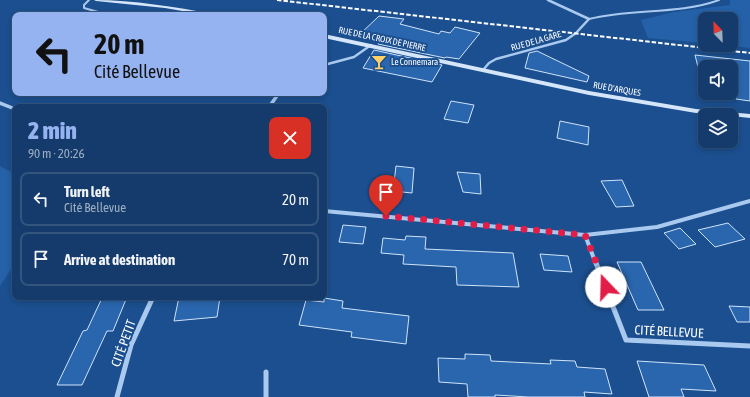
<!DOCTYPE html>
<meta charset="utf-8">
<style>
:root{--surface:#143b6b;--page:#1d4271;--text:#f1f3f6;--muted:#9dadc1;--line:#33557e;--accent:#95b2f1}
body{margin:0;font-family:"Asap Condensed",sans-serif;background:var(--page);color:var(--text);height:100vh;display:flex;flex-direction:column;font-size:15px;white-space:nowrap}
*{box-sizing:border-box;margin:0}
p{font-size:13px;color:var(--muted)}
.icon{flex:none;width:22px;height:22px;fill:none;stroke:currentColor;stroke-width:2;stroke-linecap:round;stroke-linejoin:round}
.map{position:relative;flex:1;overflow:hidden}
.sheet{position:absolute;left:12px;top:104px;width:315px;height:196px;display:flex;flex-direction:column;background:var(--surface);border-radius:8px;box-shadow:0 2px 6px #0003,0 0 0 1px var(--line)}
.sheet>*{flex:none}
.banner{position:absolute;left:12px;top:12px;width:315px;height:84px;border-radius:8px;box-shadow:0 2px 6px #0003,0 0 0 1px var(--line);background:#95b2f1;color:#111;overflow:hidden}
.needle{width:26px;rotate:337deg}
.tools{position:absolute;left:698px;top:12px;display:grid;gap:8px}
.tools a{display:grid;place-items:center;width:40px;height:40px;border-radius:8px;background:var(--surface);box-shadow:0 2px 6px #0003,0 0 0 1px var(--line);font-size:20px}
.pin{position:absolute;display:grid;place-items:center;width:34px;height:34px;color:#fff;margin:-41px -17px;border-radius:50% 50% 50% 0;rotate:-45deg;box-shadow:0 0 4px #0007}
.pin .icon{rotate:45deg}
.me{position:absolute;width:44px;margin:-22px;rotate:339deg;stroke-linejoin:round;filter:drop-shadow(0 0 3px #0008)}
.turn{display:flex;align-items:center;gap:14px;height:84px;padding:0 16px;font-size:18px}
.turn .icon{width:52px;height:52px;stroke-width:2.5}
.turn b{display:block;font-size:28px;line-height:34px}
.round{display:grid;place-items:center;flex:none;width:42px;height:42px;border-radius:8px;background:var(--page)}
.headline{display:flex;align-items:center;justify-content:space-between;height:68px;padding:0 16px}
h1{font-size:24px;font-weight:800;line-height:30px;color:var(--accent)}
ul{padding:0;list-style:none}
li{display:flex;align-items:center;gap:12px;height:54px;margin:0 8px 6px;padding:0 8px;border:2px solid var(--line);border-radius:8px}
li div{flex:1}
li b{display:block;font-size:15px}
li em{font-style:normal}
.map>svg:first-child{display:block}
.green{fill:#2461a8}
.building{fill:#2a66ad;stroke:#cfe3fa}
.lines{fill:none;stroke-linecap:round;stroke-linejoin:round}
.service{stroke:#a9c9ee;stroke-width:2}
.minor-far3{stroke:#a9c9ee;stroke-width:2.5}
.minor-far2{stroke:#a9c9ee;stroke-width:3.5}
.minor-far1{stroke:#a9c9ee;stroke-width:4}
.minor{stroke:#a9c9ee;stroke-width:5}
.secondary{fill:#d6e6fa;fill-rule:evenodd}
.rail{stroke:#fff;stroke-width:2;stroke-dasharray:4.5 2;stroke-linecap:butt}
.route{stroke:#e11d48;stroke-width:7;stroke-dasharray:0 12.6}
.labels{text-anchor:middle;stroke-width:4;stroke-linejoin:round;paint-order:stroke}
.far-street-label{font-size:9px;fill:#fff;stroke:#1b4f8f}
.far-poi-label{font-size:9px;fill:#fff;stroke:#1b4f8f;text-anchor:start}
.near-street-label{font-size:13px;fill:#fff;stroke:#1b4f8f}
</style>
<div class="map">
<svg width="750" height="397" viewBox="0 0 750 397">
<rect width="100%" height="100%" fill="#1b4f8f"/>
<path class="green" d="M730,0H750V48L721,45H731V19H705V43L648,38L641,20L674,12L730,5Z
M0,166L15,174V263L0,286Z"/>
<path class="building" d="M379,16L404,19L400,24L439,34L441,31L450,33L455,27L480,33L459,59L446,57L445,58L378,44L379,42L357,37Z
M374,50L442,65L432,82L363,68Z
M537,51L589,76L587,82L525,68L529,53Z
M695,55L750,61V101L736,99L735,94L731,93V67H705V71H699Z
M451,101L474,105L468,123L444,119Z
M560,121L589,127L588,145L557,138Z
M396,166L414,168L412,193L393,191Z
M457,172L480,174L481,194L463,192Z
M622,180L634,206L616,207L601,181Z
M728,223L745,239L715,247L698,230Z
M343,225L366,227L363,244L339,242Z
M680,228L696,244L679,249L664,233Z
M406,236L426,237L425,249L513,253L519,287L457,285L456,267L403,264L404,255L381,253L383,238L405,240Z
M540,254L568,256L572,272L544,270Z
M617,262H641L664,310H638Z
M127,297L113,331H107L82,385H57L83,331L87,330L102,298Z
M179,297H220L217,317L174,321Z
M324,298L343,301L342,308L409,316L406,344L351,337L352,332L299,325L306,300L324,302Z
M729,306L750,307V322H737Z
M465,354L490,355L491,361L551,364L550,360L575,361L577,367L605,369L612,394L584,392L585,397H529L495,395V397H468L467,384L439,382L438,358L465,359Z
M637,361L704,365L716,391L681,389L684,397H649Z"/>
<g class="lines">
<path class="service" d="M89,0L84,5V8L98,12L127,15
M589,19C631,8 678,15 719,0"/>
<path class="minor-far3" d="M324,65L354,57L371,45
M483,70L489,63L496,59L566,40L576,33L589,19L548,0"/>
<path class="minor-far2" d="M0,103L15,109
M269,107L279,93"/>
<path class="minor-far1" d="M324,211L585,235L657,227L750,201
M585,235L596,264"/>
<path class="minor" d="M596,263L626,340L750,346
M266,372V397
M117,397L131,345L153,297"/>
<path class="secondary" d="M94,0C134,0 174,7 214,14L216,15H205L165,8L96,1Z
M324,34L589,91L696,109L750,114V118L731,116V115L696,113L589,95L324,38Z"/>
<path class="rail" d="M277,0L750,53"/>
</g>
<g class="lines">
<path class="route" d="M386,216L585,235L606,287"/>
</g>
<defs>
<g id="bar-bare" transform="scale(1.2)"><path d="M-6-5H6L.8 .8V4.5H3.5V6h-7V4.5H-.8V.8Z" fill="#ffd166" stroke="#1b4f8f" stroke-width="2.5" paint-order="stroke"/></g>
</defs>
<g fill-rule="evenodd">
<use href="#bar-bare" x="379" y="62"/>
</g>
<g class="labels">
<g class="far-street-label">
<text transform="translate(382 39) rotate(12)" y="3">RUE DE LA CROIX DE PIERRE</text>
<text transform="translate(536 41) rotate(-16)" y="3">RUE DE LA GARE</text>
<text transform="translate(617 89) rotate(10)" y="3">RUE D'ARQUES</text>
</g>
<g class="far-poi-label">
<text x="391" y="65">Le Connemara</text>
</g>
<g class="near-street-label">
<text transform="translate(669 331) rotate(3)" y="5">CITÉ BELLEVUE</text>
<text transform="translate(123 343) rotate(-70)" y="5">CITÉ PETIT</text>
</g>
</g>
</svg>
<div class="tools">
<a><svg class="needle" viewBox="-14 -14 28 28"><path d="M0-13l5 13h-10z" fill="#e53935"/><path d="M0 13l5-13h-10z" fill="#9dadc1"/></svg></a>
<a><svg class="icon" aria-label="sound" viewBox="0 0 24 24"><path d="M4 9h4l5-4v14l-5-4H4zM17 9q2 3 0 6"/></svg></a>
<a><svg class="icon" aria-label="layers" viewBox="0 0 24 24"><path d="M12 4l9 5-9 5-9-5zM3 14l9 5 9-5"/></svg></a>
</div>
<div class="pin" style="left:386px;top:216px;background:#d93025"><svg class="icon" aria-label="arrive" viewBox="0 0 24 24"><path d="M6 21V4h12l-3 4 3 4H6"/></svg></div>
<svg class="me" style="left:606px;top:287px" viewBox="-20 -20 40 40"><circle r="19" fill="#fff"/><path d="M0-13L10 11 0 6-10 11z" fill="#e11d48"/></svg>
<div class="banner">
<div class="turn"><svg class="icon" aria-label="left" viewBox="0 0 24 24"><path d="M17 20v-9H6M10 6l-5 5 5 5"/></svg><div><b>20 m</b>Cité Bellevue</div></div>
</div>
<section class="sheet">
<div class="headline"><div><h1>2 min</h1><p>90 m · 20:26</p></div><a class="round" style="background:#d93025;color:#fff"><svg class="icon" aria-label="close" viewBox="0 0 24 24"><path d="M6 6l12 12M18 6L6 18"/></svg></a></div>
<ul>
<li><svg class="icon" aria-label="left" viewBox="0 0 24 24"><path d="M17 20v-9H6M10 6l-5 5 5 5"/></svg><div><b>Turn left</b><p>Cité Bellevue</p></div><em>20 m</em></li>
<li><svg class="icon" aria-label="arrive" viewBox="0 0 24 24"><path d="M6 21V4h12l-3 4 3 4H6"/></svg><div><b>Arrive at destination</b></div><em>70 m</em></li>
</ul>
</section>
</div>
